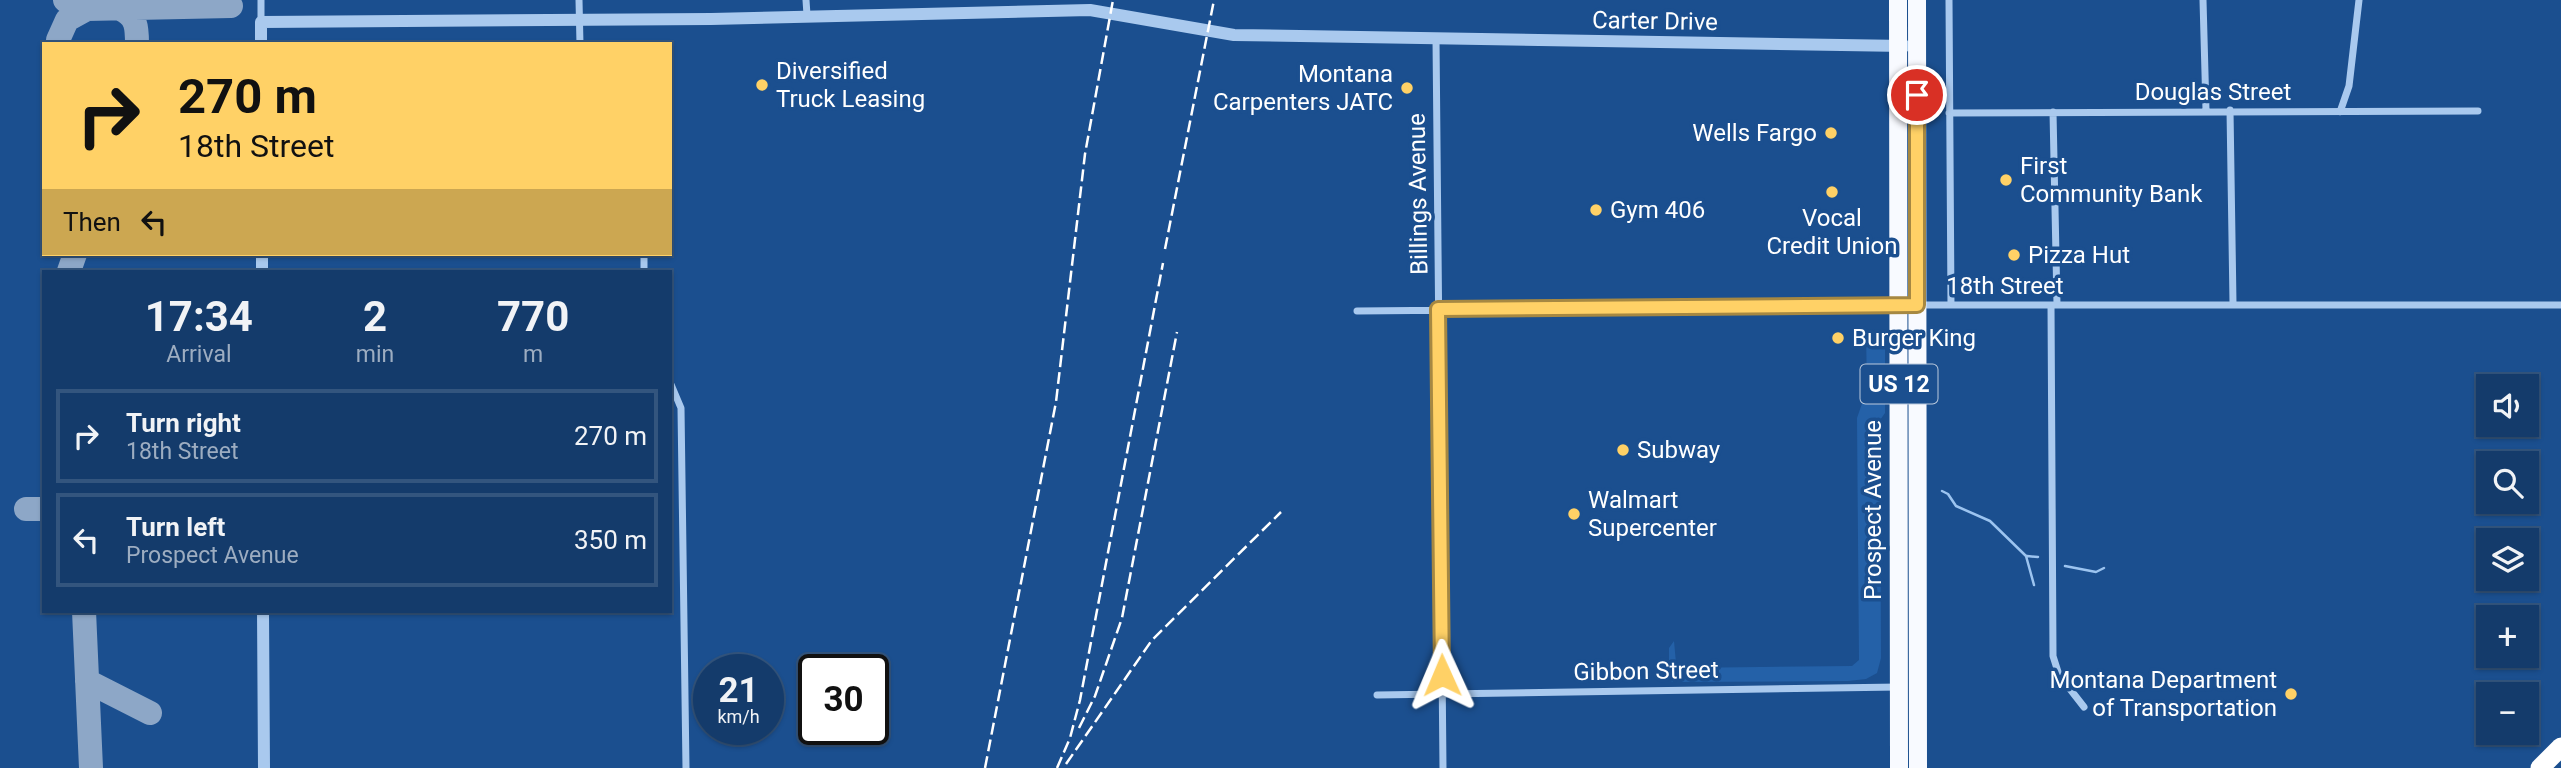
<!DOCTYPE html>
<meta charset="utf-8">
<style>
:root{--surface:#143b6b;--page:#1d4271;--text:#f1f3f6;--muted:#9dadc1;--line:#33557e}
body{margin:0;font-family:Roboto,sans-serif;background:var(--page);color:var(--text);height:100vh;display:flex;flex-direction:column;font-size:26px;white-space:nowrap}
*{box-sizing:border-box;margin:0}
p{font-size:23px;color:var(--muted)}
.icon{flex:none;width:38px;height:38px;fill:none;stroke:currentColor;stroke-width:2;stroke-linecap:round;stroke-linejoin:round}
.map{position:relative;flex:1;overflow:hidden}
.side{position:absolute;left:42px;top:270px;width:630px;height:343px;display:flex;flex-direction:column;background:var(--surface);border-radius:0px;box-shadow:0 2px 5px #0004,0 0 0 2px var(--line)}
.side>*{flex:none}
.hud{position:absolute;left:42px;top:42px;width:630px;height:214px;border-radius:0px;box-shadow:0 2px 5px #0004,0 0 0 2px var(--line);background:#ffd166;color:#111;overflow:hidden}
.fabs{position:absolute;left:2476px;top:374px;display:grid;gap:14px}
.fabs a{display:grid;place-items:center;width:63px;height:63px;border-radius:0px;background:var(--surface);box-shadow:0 2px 5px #0004,0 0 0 2px var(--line);font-size:35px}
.speed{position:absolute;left:693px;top:654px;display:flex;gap:14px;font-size:35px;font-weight:700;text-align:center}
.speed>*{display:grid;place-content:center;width:91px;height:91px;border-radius:50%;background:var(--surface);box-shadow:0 2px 5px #0004,0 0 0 2px var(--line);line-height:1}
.speed small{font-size:18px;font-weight:400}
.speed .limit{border:4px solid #111;border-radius:10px;background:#fff;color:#111}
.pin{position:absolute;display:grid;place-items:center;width:60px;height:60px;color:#fff;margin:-30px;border:4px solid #fff;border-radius:50%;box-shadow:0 2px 7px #0007}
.me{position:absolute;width:77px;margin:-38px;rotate:359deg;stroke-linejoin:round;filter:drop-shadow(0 0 5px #0008)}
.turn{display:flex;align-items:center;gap:24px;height:147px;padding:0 21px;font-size:32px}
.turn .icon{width:91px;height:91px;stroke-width:2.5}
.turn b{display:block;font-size:49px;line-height:60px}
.then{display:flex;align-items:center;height:66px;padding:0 21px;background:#0003;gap:14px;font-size:26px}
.eta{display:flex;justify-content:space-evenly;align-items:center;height:119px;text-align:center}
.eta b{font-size:42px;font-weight:700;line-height:49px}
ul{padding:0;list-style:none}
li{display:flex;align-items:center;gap:21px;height:94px;margin:0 14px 10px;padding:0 7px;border:4px solid var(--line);border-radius:0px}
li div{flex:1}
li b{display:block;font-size:26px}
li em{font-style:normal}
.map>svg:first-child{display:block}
.green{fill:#2461a8}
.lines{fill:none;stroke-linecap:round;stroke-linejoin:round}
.stream{stroke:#9cc4f0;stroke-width:2.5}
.taxiway{stroke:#8da7c7;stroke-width:24}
.minor{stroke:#a9c9ee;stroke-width:7}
.tertiary{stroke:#a9c9ee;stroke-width:12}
.trunk{stroke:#f8faff;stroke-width:18}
.motorway{stroke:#fff;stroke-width:19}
.rail{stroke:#fff;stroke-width:2.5;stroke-dasharray:12 5;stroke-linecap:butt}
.route-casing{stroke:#a68842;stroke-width:18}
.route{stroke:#ffd166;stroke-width:12}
.poi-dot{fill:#ffd166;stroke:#1b4f8f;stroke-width:2.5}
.labels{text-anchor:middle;stroke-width:7;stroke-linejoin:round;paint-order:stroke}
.shield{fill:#1b4f8f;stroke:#bbcadd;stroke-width:2}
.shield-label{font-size:23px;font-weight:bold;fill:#fff}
.street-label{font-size:24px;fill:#fff;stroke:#1b4f8f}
.poi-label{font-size:24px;fill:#fff;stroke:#1b4f8f;text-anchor:start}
</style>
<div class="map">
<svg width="2561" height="768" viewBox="0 0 2561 768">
<rect width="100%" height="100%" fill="#1b4f8f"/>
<path class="green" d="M1881,330L1885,334V413L1880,420L1881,658L1877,673L1866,679L1848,681L1672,682L1669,677V648L1674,641L1676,663L1682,668L1852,666L1859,660L1857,418L1867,389L1866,332Z"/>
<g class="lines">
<path class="stream" d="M1942,491L1948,494L1956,506L1990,521L2026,556L2034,585
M2027,556L2038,557
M2065,566L2096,572L2104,568"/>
<path class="taxiway" d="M65,0L73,7L87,9L231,6
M120,9C137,16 137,28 137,44
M58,40L67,20L87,9
M69,271L75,254
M26,509H44
M84,611L91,768
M87,681L150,713"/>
<path class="minor" d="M261,0V22
M579,0L580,44
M806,0L807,15
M1949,0L1951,305
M2203,0L2206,110
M1436,39L1443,768
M2230,110L2233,303
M2053,112L2057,304
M2340,112L2349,86L2359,0
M1949,113L2478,111
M644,271V254
M1918,305H2561
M2051,305L2053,656L2059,675L2084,707
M1357,311L1899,306
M670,382L681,408L686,768
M1377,695L1899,687"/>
<path class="tertiary" d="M261,44V22L711,19L1090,10L1234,35L1905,46
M262,254V271
M263,611L264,768"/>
<path class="trunk" d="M1898,0L1899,768
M1917,0L1918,768"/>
<path class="motorway" d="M2540,768L2561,747"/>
<path class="rail" d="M1165,249L1214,0
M1079,728L1095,696L1122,618L1177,332
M1066,764L1152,640L1281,512
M985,768L1056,402L1085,154L1113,0
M1057,768L1070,738L1080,700L1163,263"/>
</g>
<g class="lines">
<g class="route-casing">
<path id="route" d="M1442,675L1438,309L1917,305V95"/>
</g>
<use href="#route" class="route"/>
</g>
<g class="poi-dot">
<circle cx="762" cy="85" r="7"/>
<circle cx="1407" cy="88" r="7"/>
<circle cx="1831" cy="133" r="7"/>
<circle cx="2006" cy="180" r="7"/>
<circle cx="1832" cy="192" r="7"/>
<circle cx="1596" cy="210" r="7"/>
<circle cx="2014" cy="255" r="7"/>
<circle cx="1838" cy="338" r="7"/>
<circle cx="1623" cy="450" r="7"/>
<circle cx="1574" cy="514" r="7"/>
<circle cx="2291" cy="694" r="7"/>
</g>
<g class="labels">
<rect class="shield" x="1860.5" y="364.5" width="77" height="39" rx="5"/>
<g class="shield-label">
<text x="1899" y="392">US 12</text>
</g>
<g class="street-label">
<text transform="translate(1655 21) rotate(1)" y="8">Carter Drive</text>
<text x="2213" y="100">Douglas Street</text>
<text transform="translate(1418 194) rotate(-91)" y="8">Billings Avenue</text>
<text x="2005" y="294">18th Street</text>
<text transform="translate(1873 510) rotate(-90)" y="8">Prospect Avenue</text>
<text transform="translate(1646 671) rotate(-1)" y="8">Gibbon Street</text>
</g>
<g class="poi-label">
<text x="776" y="79">Diversified<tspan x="776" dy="28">Truck Leasing</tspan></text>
<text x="1393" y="82" text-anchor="end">Montana<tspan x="1393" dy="28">Carpenters JATC</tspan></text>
<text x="1817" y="141" text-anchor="end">Wells Fargo</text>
<text x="2020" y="174">First<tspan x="2020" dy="28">Community Bank</tspan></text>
<text x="1610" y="218">Gym 406</text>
<text x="1832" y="226" text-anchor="middle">Vocal<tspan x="1832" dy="28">Credit Union</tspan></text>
<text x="2028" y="263">Pizza Hut</text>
<text x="1852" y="346">Burger King</text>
<text x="1637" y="458">Subway</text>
<text x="1588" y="508">Walmart<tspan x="1588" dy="28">Supercenter</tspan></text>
<text x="2277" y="688" text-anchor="end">Montana Department<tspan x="2277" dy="28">of Transportation</tspan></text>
</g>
</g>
</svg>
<div class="fabs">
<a><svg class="icon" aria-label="sound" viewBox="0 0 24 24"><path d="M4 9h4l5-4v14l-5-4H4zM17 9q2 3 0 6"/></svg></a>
<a><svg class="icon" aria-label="search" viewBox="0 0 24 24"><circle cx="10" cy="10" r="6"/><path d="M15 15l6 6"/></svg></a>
<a><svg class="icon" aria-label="layers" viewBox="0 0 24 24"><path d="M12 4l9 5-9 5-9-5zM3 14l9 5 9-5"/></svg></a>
<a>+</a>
<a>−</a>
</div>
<div class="speed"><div>21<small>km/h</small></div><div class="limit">30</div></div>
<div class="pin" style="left:1917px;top:95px;background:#d93025"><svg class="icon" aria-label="arrive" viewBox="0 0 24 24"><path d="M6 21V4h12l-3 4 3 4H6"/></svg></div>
<svg class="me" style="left:1442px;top:675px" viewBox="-20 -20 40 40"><path d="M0-17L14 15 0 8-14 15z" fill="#ffd166" stroke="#fff" stroke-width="4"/></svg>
<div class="hud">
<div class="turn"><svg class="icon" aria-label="right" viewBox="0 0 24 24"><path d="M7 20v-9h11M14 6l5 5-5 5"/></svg><div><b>270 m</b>18th Street</div></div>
<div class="then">Then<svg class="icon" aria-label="left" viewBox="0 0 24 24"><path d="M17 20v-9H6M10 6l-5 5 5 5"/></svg></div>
</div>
<section class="side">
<div class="eta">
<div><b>17:34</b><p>Arrival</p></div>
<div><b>2</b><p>min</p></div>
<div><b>770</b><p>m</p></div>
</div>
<ul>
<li><svg class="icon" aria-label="right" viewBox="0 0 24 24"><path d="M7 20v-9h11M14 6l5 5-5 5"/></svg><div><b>Turn right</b><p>18th Street</p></div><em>270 m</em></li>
<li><svg class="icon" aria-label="left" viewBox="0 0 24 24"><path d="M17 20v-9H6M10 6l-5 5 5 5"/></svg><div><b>Turn left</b><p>Prospect Avenue</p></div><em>350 m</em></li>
</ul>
</section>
</div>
